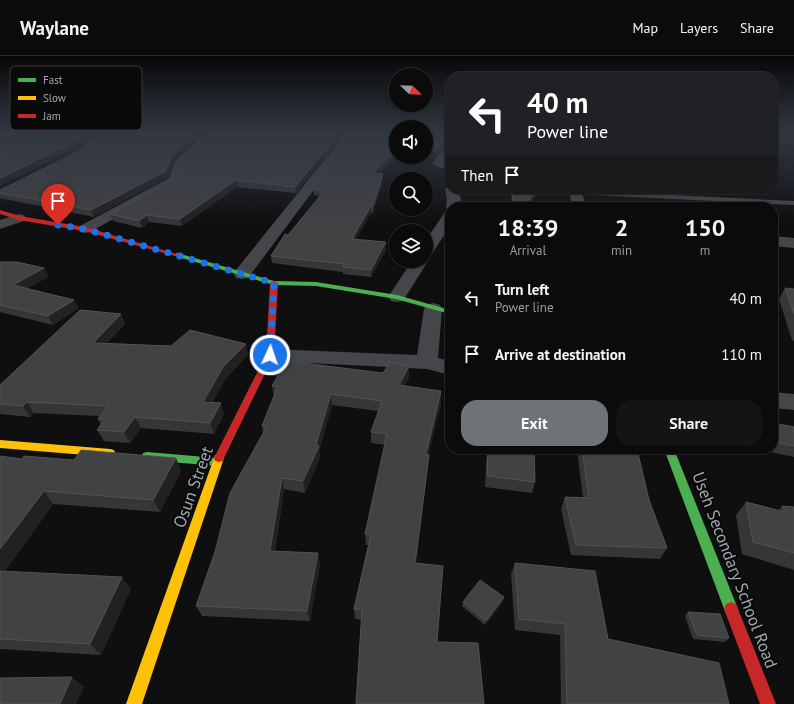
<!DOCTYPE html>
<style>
:root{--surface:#0b0b0c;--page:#141415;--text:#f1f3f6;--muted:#9a9b9d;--line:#2b2b2d;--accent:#6f7277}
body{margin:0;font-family:"PT Sans",sans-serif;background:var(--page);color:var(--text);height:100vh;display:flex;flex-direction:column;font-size:15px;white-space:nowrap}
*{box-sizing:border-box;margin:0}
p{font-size:13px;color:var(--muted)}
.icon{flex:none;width:22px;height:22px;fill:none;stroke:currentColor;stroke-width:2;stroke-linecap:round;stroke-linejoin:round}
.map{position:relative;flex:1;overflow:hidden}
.sheet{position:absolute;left:445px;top:146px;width:333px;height:252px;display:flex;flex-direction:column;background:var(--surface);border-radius:16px;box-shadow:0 1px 3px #0004,0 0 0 1px var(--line)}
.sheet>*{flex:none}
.hud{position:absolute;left:445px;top:16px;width:333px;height:122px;border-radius:16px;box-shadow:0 1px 3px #0004,0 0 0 1px var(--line);background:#202124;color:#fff;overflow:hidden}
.needle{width:26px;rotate:113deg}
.buttons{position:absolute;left:389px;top:12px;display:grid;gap:8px}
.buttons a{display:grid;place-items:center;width:44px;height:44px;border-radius:50%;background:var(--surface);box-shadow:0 1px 3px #0004,0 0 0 1px var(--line);font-size:20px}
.pin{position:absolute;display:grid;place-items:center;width:34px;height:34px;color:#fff;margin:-41px -17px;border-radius:50% 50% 50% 0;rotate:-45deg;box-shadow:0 0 4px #0007}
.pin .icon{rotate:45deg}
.me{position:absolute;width:44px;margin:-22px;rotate:3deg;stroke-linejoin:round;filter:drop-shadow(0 0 3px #0008)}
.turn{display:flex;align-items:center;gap:14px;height:84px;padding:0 16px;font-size:18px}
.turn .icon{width:52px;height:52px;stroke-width:2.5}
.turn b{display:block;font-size:28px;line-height:34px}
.then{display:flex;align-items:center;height:38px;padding:0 16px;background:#0003;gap:8px;font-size:15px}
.eta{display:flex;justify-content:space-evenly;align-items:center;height:68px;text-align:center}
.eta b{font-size:24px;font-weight:700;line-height:28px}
.action{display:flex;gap:8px;margin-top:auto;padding:8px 16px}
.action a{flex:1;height:46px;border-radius:16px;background:var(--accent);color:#fff;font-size:16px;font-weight:700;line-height:46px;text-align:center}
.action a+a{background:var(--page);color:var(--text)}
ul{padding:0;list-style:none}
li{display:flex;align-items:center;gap:12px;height:56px;padding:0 16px}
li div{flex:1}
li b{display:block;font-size:15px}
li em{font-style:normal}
header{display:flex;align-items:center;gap:24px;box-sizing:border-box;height:56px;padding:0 20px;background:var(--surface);border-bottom:1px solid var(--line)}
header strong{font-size:19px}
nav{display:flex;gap:22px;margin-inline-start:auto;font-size:14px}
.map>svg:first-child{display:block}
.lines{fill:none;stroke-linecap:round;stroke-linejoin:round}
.lane{fill:#444649;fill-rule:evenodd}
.street{fill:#444649;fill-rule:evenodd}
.fast{fill:#4caf50;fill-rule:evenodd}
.slow{fill:#ffc107;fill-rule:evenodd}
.jam{fill:#c62828;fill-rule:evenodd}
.wall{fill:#353637}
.shaded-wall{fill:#212122}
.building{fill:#414244;stroke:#505255}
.route{stroke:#1a73e8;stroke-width:7;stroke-dasharray:0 12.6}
.labels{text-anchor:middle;stroke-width:4;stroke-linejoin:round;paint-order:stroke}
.near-street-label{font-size:17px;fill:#a2a7af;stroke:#0a0a0b}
.key{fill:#0a0a0b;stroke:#38393c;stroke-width:1}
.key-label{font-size:11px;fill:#a2a7af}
</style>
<header>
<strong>Waylane</strong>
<nav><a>Map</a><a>Layers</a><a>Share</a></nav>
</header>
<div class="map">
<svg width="794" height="648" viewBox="0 0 794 648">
<rect width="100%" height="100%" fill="#0f0f10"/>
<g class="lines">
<path class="lane" d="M572,134L794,145V149L575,138H572Z"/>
<path class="street" d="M206,76H217L184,108L178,127L90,176L85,177L80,176L78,173L80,170L169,122L175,105Z
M347,76H357L248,222L242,223L236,222L234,218L236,214Z
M450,88V99L445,106L450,108V114L438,111L433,107L446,89Z
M450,129V133H457L461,143L460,151H450V154L446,151L447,143L445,133Z
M569,133H581L586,151H572Z
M450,155V170L432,198L426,200V184L445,156Z
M19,158L24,159L26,162L24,165L0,173V164Z
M773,180L794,182V192L773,190Z
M426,202L428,205L403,245L397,246L391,245L388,241L412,205H426Z
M433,247L440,249L442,253L438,302L450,305V319L427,313L270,305L263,304L260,299L263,294L270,293L417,299L424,253L426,249Z
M773,336L794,338V354L773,352Z"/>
<path class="fast" d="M177,197L274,225L316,226L397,239L450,254V258L396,243L316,230L274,229L175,200L174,199Z
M664,393H674L738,553L736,558L731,560L726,558Z
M147,396L217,402L221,403L222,406L221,409L217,410L147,404L143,403L142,400L143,397Z"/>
<path class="slow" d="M0,384L110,393L114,394L115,397L114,400L110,401L0,392Z
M219,398L223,399L224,402L142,648H126L214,402L215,399Z"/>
<path class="jam" d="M0,154L20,160L85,171L180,199L175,200L84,175L19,164L0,158Z
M274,225L278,227L274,299L224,402L223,405L219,406L215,405L214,402L266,299L270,227Z
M731,546L736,548L776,648H760L724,553L726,548Z"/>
</g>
<path class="wall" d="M426,76L445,88L437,99L428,88H426Z
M339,84L296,137L237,131L182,170L149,166L142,172L113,165L110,158L177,122Z
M450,96V107L447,105L448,99Z
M174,104L168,121L94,161L0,142V134Z
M449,109H450V117L448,115Z
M379,118L383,124L373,157H371L356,183L386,194L371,221L343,218V216L272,207L271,200L320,140L314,139L313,133Z
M511,133H540L528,151H512Z
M0,206L44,212L48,221L26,233L79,252L53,269L0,256Z
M785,232L794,233V285L792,284L779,243Z
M121,258L125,268L107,287L171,290L246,288L248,299L226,322L212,346L224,358L214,378L141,372L130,387L104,385L97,374L101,369L98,363L99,360L34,357L30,361L0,358V329Z
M409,310V321L404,330L441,335V347L428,399H429L428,410L416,507L437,586L484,648L362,564L355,563L354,553L368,489H366L365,478L385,389L371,387V376L378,355L332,349L319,395L320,401L305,437L284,433L275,495L320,508L310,565L202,560L196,550L263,377L262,370L274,340L272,330L383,317Z
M773,367L794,371V401L757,393H773Z
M487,393H534L535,426L532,437L485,431Z
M577,393H637L649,444L667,492L660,503L571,499L561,453L565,441L583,442Z
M0,400L22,403L181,415L160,456L53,448L5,515L131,533L101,599L0,593Z
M746,446L778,455L782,450L794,451V514L742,498L736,459Z
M515,507L608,583L729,648H561L560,579L515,574L511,518Z
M463,546H503L485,569L462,550Z
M688,556L729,582L725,586L693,583L685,560Z"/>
<path class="shaded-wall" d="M85,76H94L68,96L0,130V122Z
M196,76H203L174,104L168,121L94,161L91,154L172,98Z
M338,79L339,84L296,137L295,131Z
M450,82V87L445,88L437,99V94L445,83Z
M396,94V100L374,123L373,117Z
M383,118V124L373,157V150Z
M236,124L237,131L182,170L180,163Z
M537,133H540L528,151H524Z
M371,150V157L352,190V183Z
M147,159L149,166L142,172L139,165Z
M386,186V194L371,221V214Z
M44,212L48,221L17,238L13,229Z
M74,244L79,252L53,269L48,260Z
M121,258L125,268L98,297L93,287Z
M246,288L248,299L226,322L207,357L203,346L223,311Z
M409,310V321L399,340V329Z
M441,335V347L426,410V398Z
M331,338L332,349L319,395L320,401L305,437L303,425L316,389Z
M27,346L34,357L30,361L23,350Z
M221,347L224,358L214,378L210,367Z
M135,361L141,372L130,387L124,376Z
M429,399L428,410L415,518V507Z
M176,402L181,415L160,456L153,444Z
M282,422L284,433L273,506L270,495Z
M44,435L53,448L0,522V493Z
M318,497L320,508L310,565L307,555Z
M122,521L131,533L101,599L90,588Z
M504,541L503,546L485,569L486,565Z
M72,621L84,631L76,648H60Z"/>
<path class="building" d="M85,76L66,90L0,122V90L5,89L0,88V77Z
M102,76H196L172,98L166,115L91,154L0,137V134L75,97Z
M212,76H319L338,79L295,131L236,124L180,163L147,159L139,165L110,158L177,122L184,103Z
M359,76H396V94L373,117L383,118L373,150H371L352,183L386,186L371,214L343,211L344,208L271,200L285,178L288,179L325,134L313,133L325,114L352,80H356Z
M426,76H450V82L445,83L437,94L429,83L426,82Z
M450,96V101L448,99Z
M512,133H537L524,151H513Z
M0,206H17L44,212L13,229L74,244L48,260L0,249Z
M785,232L794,233V258Z
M80,254L121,258L93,287L171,290L190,274L246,288L223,311L203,346L221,347L210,367L135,361L124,376L97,374L105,363H98L108,350L27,346L23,350L0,348V329Z
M286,305L383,317L390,306L409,310L399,329L441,335L426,398L429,399L415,507L443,510L437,586L478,587L484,648H356L362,554L354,553L371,479L365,478L387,378L371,376L382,345L331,338L316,389L319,390L303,425L282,422L270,495L318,497L307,555L196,550L215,496L230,437L267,370H262L278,330H272Z
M773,367L794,371V390L773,386Z
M488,393H534L535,426L487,420Z
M582,393H637L649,444L667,492L576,489L565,441L589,442Z
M81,394L176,402L153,444L44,435L0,493V400L22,403L24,400L74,404Z
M746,446L785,456L782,450L794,451V497L753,486Z
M515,507L595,515L608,583L719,607L729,648H567L565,568L519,563Z
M0,515L122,521L90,588L0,583Z
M480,524L504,541L486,565L463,546Z
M688,556L720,558L729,582L697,579Z
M72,621L60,648H0V622Z"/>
<linearGradient id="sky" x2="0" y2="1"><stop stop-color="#080809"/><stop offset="0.46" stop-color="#313742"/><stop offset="1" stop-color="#313742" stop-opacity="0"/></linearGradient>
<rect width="794" height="167" fill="url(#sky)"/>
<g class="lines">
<path class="route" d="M58,169L85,173L274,227L270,299"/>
</g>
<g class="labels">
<g class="near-street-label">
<text transform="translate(193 431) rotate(-70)" y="6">Osun Street</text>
<text transform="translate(735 514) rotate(69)" y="6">Useh Secondary School Road</text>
</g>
</g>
<rect x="10" y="10" width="132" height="64" rx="6" class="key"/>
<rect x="18" y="22" width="18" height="4" fill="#4caf50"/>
<rect x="18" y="40" width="18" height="4" fill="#ffc107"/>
<rect x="18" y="58" width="18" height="4" fill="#c62828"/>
<g class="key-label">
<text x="43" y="28">Fast</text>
<text x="43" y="46">Slow</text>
<text x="43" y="64">Jam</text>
</g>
</svg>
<div class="buttons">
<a><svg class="needle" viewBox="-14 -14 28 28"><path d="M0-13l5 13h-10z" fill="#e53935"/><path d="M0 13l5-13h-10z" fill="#9a9b9d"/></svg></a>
<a><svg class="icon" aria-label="sound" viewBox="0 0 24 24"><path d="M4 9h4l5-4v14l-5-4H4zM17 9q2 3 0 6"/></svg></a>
<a><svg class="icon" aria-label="search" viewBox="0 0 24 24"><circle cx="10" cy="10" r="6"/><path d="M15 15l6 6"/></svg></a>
<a><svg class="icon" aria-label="layers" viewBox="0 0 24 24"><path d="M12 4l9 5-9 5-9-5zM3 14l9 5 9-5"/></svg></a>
</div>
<div class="pin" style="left:58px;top:169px;background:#d93025"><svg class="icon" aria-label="arrive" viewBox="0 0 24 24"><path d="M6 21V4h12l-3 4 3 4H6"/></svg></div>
<svg class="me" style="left:270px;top:299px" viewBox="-20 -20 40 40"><circle r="17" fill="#1a73e8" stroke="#fff" stroke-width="3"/><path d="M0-11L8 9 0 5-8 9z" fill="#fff"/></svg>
<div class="hud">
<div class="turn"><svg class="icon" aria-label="left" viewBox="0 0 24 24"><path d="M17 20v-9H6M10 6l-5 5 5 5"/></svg><div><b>40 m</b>Power line</div></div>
<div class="then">Then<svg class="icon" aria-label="arrive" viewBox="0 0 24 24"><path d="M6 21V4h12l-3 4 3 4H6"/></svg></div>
</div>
<section class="sheet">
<div class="eta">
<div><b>18:39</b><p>Arrival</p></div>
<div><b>2</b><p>min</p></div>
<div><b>150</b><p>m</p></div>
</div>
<ul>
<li><svg class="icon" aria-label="left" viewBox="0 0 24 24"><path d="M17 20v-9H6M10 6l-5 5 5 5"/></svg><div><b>Turn left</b><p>Power line</p></div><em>40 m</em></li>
<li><svg class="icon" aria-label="arrive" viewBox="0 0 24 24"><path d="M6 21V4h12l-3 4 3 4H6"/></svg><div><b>Arrive at destination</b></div><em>110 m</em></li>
</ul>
<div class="action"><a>Exit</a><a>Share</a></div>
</section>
</div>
